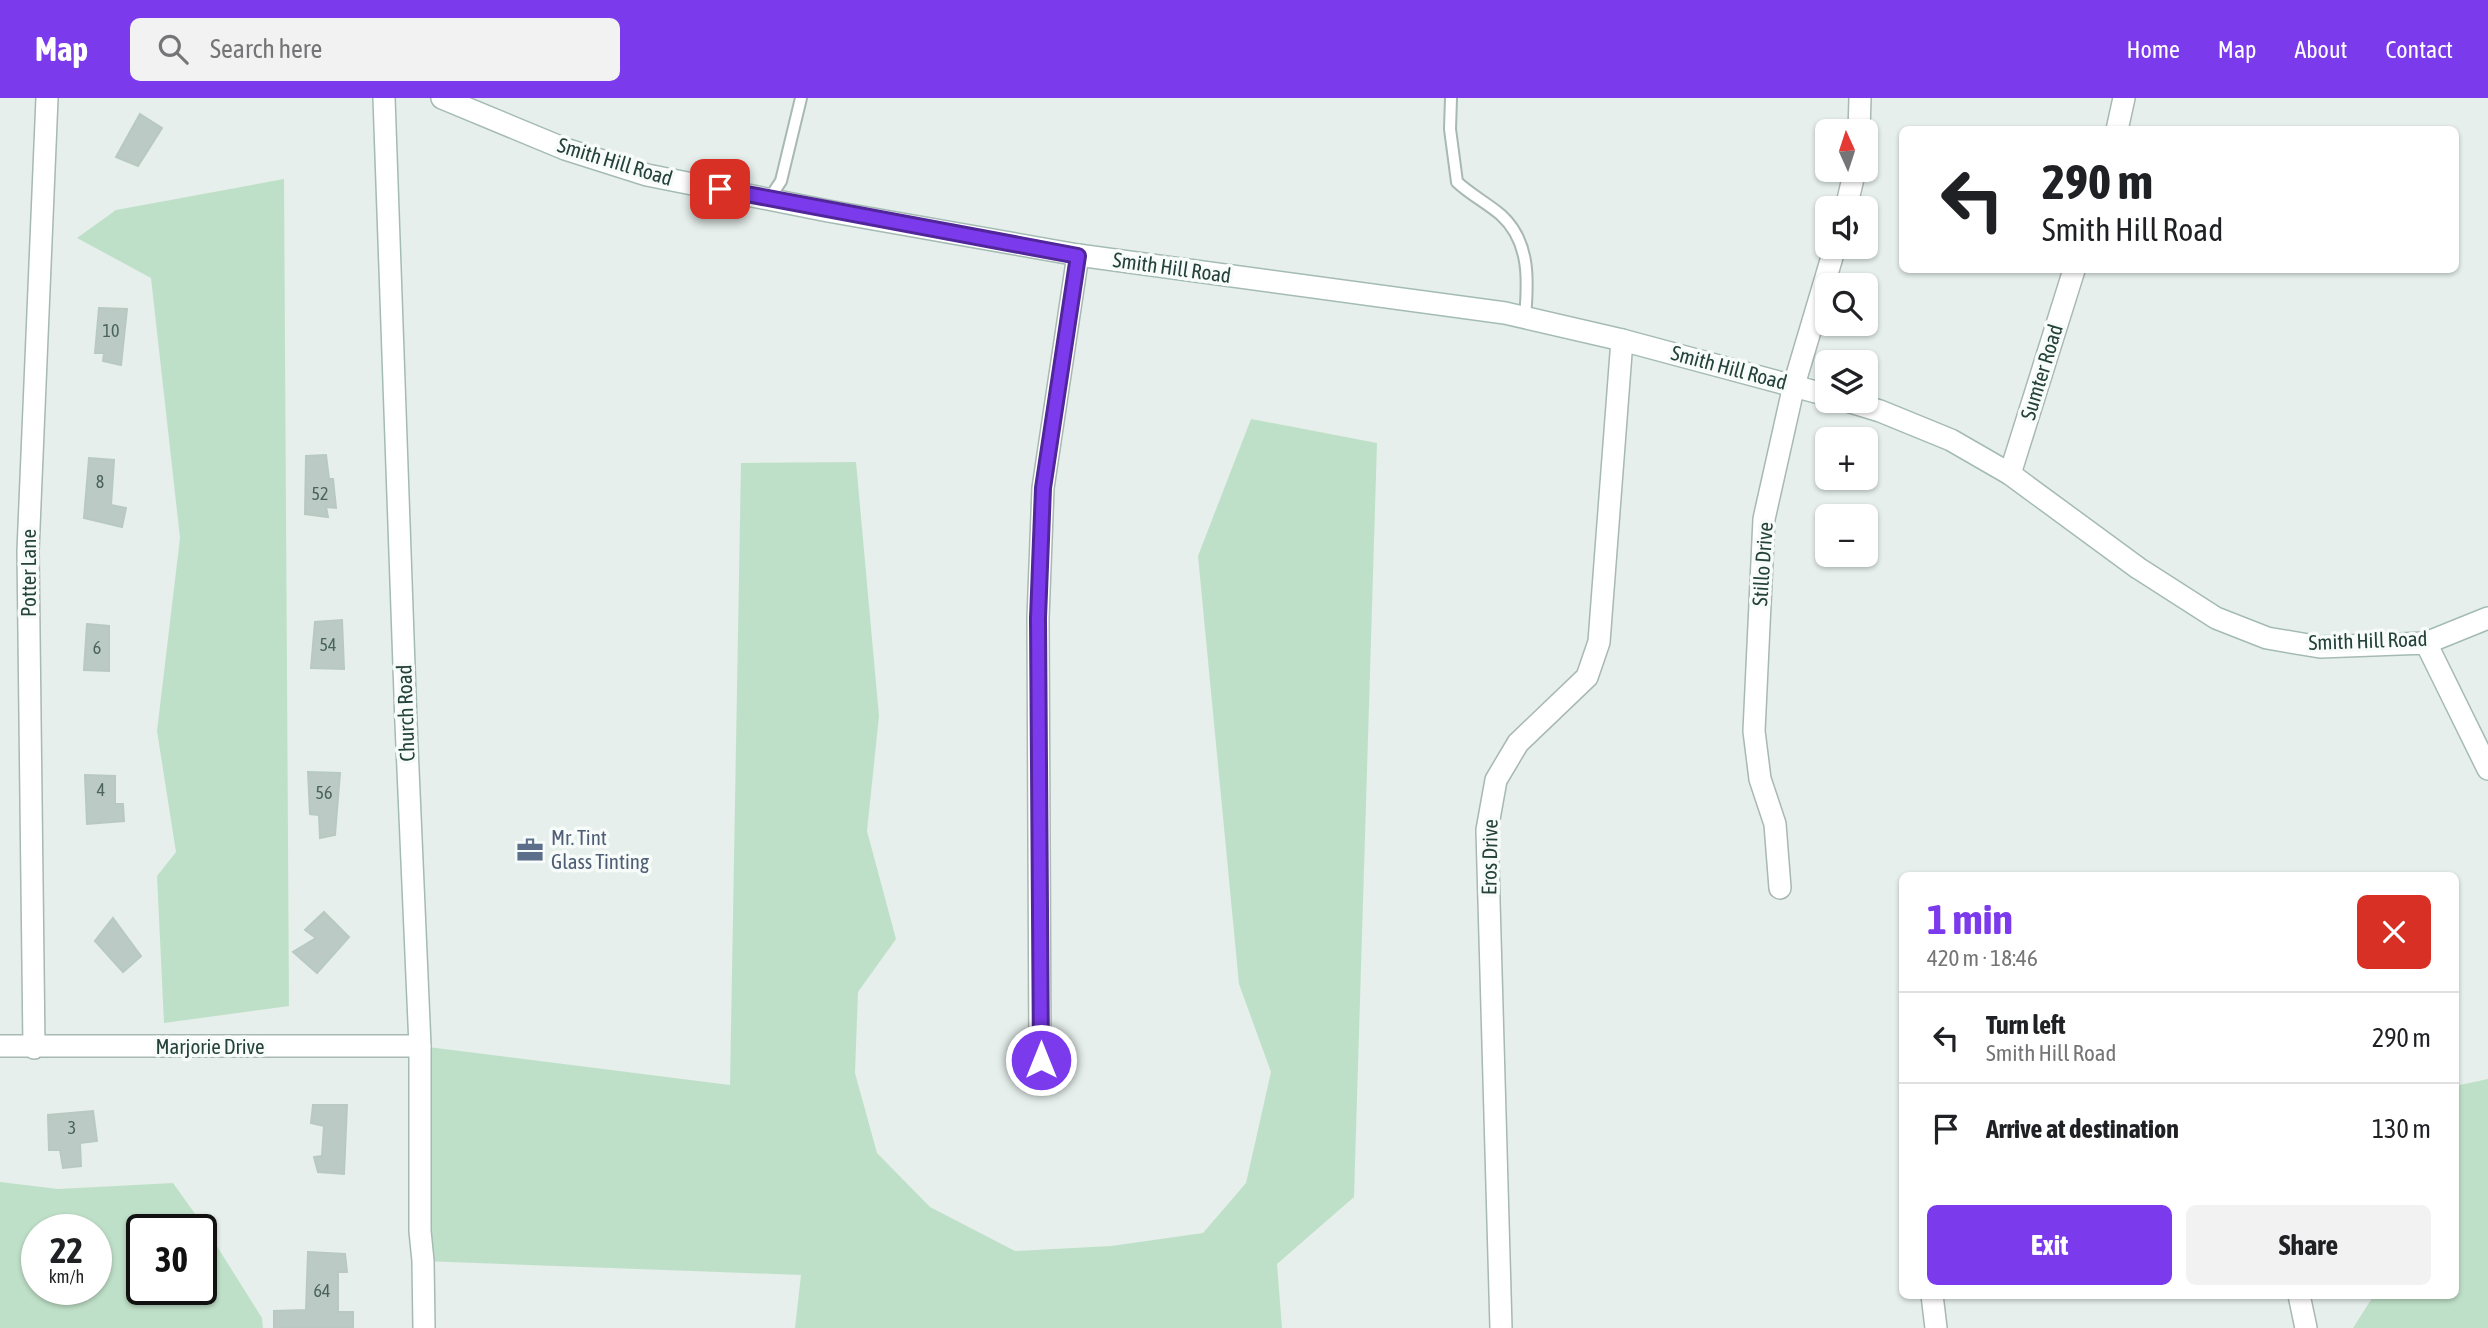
<!DOCTYPE html>
<meta charset="utf-8">
<style>
:root{--surface:#fff;--page:#f2f2f2;--text:#202124;--muted:#757577;--line:#e0e0e0;--accent:#7c3aed}
body{margin:0;font-family:"Asap Condensed",sans-serif;background:var(--page);color:var(--text);height:100vh;display:flex;flex-direction:column;font-size:26px;white-space:nowrap}
*{box-sizing:border-box;margin:0}
p{font-size:23px;color:var(--muted)}
.icon{flex:none;width:38px;height:38px;fill:none;stroke:currentColor;stroke-width:2;stroke-linecap:round;stroke-linejoin:round}
.map{position:relative;flex:1;overflow:hidden}
.panel{position:absolute;left:1899px;top:774px;width:560px;height:427px;display:flex;flex-direction:column;background:var(--surface);border-radius:10px;box-shadow:0 2px 5px #0004}
.panel>*{flex:none}
.banner{position:absolute;left:1899px;top:28px;width:560px;height:147px;border-radius:10px;box-shadow:0 2px 5px #0004;background:#fff;color:var(--text);overflow:hidden}
.needle{width:46px;rotate:357deg}
.fabs{position:absolute;left:1815px;top:21px;display:grid;gap:14px}
.fabs a{display:grid;place-items:center;width:63px;height:63px;border-radius:10px;background:var(--surface);box-shadow:0 2px 5px #0004;font-size:35px}
.speed{position:absolute;left:21px;top:1116px;display:flex;gap:14px;font-size:35px;font-weight:700;text-align:center}
.speed>*{display:grid;place-content:center;width:91px;height:91px;border-radius:50%;background:var(--surface);box-shadow:0 2px 5px #0004;line-height:1}
.speed small{font-size:18px;font-weight:400}
.speed .limit{border:4px solid #111;border-radius:10px;background:#fff;color:#111}
.pin{position:absolute;display:grid;place-items:center;width:60px;height:60px;color:#fff;margin:-30px;border-radius:14px;box-shadow:0 4px 10px #0006}
.me{position:absolute;width:77px;margin:-38px;rotate:0deg;stroke-linejoin:round;filter:drop-shadow(0 0 5px #0008)}
.turn{display:flex;align-items:center;gap:24px;height:147px;padding:0 28px;font-size:32px}
.turn .icon{width:91px;height:91px;stroke-width:2.5}
.turn b{display:block;font-size:49px;line-height:60px}
.round{display:grid;place-items:center;flex:none;width:74px;height:74px;border-radius:10px;background:var(--page)}
.head{display:flex;align-items:center;justify-content:space-between;height:119px;padding:0 28px}
h1{font-size:42px;font-weight:700;line-height:52px;color:var(--accent)}
.primary-button{display:flex;gap:14px;margin-top:auto;padding:14px 28px}
.primary-button a{flex:1;height:80px;border-radius:10px;background:var(--accent);color:#fff;font-size:28px;font-weight:700;line-height:80px;text-align:center}
.primary-button a+a{background:var(--page);color:var(--text)}
ul{padding:0;list-style:none}
li{display:flex;align-items:center;gap:21px;height:91px;padding:0 28px;border-top:2px solid var(--line)}
li div{flex:1}
li b{display:block;font-size:26px}
li em{font-style:normal}
header{display:flex;align-items:center;gap:42px;box-sizing:border-box;height:98px;padding:0 35px;background:var(--accent);color:#fff}
header strong{font-size:33px}
nav{display:flex;gap:38px;margin-inline-start:auto;font-size:24px}
.search{width:490px;height:63px;background:var(--page);display:flex;align-items:center;gap:18px;box-sizing:border-box;padding:0 24px;border-radius:10px;color:var(--muted);font-size:26px}
.map>svg:first-child{display:block}
.green{fill:#bfe0c8;fill-rule:evenodd}
.building{fill:#bbcac4;stroke:#b8c9c2;stroke-width:2}
.lines{fill:none;stroke-linecap:round;stroke-linejoin:round}
.lane-casing{stroke:#a8b8b2;stroke-width:14}
.street-casing{stroke:#a8b8b2;stroke-width:24}
.secondary-casing{stroke:#a4bbb3;stroke-width:24}
.lane{stroke:#fff;stroke-width:10}
.street{stroke:#fff;stroke-width:21}
.secondary{stroke:#fff;stroke-width:21}
.route-casing{stroke:#51269a;stroke-width:18}
.route{stroke:#7c3aed;stroke-width:12}
.labels{text-anchor:middle;stroke-width:7;stroke-linejoin:round;paint-order:stroke}
.number-label{font-size:18px;fill:#4a645c}
.street-label{font-size:21px;fill:#24423a;stroke:#f7fbf9}
.service-label{font-size:21px;fill:#4e5e75;stroke:#f7fbf9;text-anchor:start}
</style>
<header>
<strong>Map</strong>
<div class="search"><svg class="icon" aria-label="search" viewBox="0 0 24 24"><circle cx="10" cy="10" r="6"/><path d="M15 15l6 6"/></svg>Search here</div>
<nav><a>Home</a><a>Map</a><a>About</a><a>Contact</a></nav>
</header>
<div class="map">
<svg width="2488" height="1230" viewBox="0 0 2488 1230">
<rect width="100%" height="100%" fill="#e6efeb"/>
<path class="green" d="M284,81L289,908L164,925L157,778L176,754L157,633L180,440L151,180L77,140L116,112Z
M1251,321L1377,345L1354,1099L1277,1166L1282,1230H795L801,1177L423,1163L420,948L730,987L741,365L856,364L879,618L867,733L896,841L858,894L855,975L877,1055L930,1109L1015,1153L1111,1148L1203,1135L1246,1085L1271,974L1239,886L1198,458Z
M2488,981V1230H2353L2374,1197H2455V988Z
M0,1084L58,1091L173,1085L208,1134L262,1220L263,1230H0ZM37,1132H96V1192H37ZM142,1132H201V1192H142Z"/>
<path class="building" d="M140,16L162,30L138,68L116,59Z
M99,210L127,211L121,267L103,263L104,255H95Z
M326,357L329,381H333L336,410L326,409L328,419L305,416L306,358Z
M89,360L114,362L111,407L126,410L122,429L84,420Z
M342,522L344,571L311,570L315,524Z
M87,526L109,528V573L84,572Z
M308,674L340,675L335,737L320,740L319,717L310,716Z
M85,677L115,678V706H123L124,723L87,726Z
M324,814L349,839L317,875L293,854L316,840L305,832Z
M113,820L141,858L123,874L95,843Z
M313,1007H347L344,1076L318,1074L314,1059L322,1058L324,1028L311,1025Z
M93,1013L97,1043L80,1045L81,1068L63,1070L60,1052H49L48,1017Z
M308,1154L345,1156L347,1174H338V1214H353V1230H274V1213L306,1212Z"/>
<g class="lines">
<g class="lane-casing">
<path id="lane" d="M1451,0L1450,31L1457,84C1471,97 1487,105 1501,117C1531,144 1528,185 1525,220
M769,101L781,83L801,0"/>
</g>
<g class="street-casing">
<path id="street" d="M2117,32L2124,0
M1859,33L1860,0
M1846,110L1855,72
M2010,376L2074,172
M1780,790L1775,726L1760,681L1754,633L1764,421L1794,287L1835,149
M0,948H420
M34,950L28,453L47,0
M1040,962L1038,520L1043,390L1078,157
M1932,1197L1936,1230
M2299,1197L2306,1230
M1501,1230L1487,732L1496,682L1518,645L1587,579L1599,544L1622,242"/>
</g>
<g class="secondary-casing">
<path id="secondary" d="M384,0L406,625L420,948V1133L423,1163L424,1230
M442,0L565,51L647,77L828,113L1078,157L1505,215L1622,242L1827,297
M1847,303L1880,313L1951,342L2010,376L2138,470L2216,520L2267,540L2320,549L2426,545L2488,520
M2426,545L2488,671"/>
</g>
<use href="#lane" class="lane"/>
<use href="#street" class="street"/>
<use href="#secondary" class="secondary"/>
</g>
<g class="lines">
<g class="route-casing">
<path id="route" d="M720,91L1078,158L1043,390L1038,520L1041,962"/>
</g>
<use href="#route" class="route"/>
</g>
<defs>
<g id="office-bare" transform="scale(2.1)"><path d="M-6-3h4V-5.5h4V-3h4V5H-6ZM-1-4.5V-3h2v-1.5ZM-6 0V1H6V0Z" fill="#5c6f8a" stroke="#f7fbf9" stroke-width="2.5" paint-order="stroke"/></g>
</defs>
<g fill-rule="evenodd">
<use href="#office-bare" x="530" y="752"/>
</g>
<g class="labels">
<g class="number-label">
<text x="111" y="239">10</text>
<text x="100" y="390">8</text>
<text x="320" y="402">52</text>
<text x="328" y="553">54</text>
<text x="97" y="556">6</text>
<text x="101" y="698">4</text>
<text x="324" y="701">56</text>
<text x="72" y="1036">3</text>
<text x="322" y="1199">64</text>
</g>
<g class="street-label">
<text transform="translate(615 64) rotate(17)" y="7">Smith Hill Road</text>
<text transform="translate(1172 170) rotate(8)" y="7">Smith Hill Road</text>
<text transform="translate(1729 270) rotate(15)" y="7">Smith Hill Road</text>
<text transform="translate(2042 274) rotate(-73)" y="7">Sumter Road</text>
<text transform="translate(1763 466) rotate(-86)" y="7">Stillo Drive</text>
<text transform="translate(29 475) rotate(-90)" y="7">Potter Lane</text>
<text transform="translate(2368 543) rotate(-2)" y="7">Smith Hill Road</text>
<text transform="translate(406 615) rotate(-92)" y="7">Church Road</text>
<text transform="translate(1490 759) rotate(-89)" y="7">Eros Drive</text>
<text x="210" y="956">Marjorie Drive</text>
</g>
<g class="service-label">
<text x="551" y="747">Mr. Tint<tspan x="551" dy="24">Glass Tinting</tspan></text>
</g>
</g>
</svg>
<div class="fabs">
<a><svg class="needle" viewBox="-14 -14 28 28"><path d="M0-13l5 13h-10z" fill="#e53935"/><path d="M0 13l5-13h-10z" fill="#757577"/></svg></a>
<a><svg class="icon" aria-label="sound" viewBox="0 0 24 24"><path d="M4 9h4l5-4v14l-5-4H4zM17 9q2 3 0 6"/></svg></a>
<a><svg class="icon" aria-label="search" viewBox="0 0 24 24"><circle cx="10" cy="10" r="6"/><path d="M15 15l6 6"/></svg></a>
<a><svg class="icon" aria-label="layers" viewBox="0 0 24 24"><path d="M12 4l9 5-9 5-9-5zM3 14l9 5 9-5"/></svg></a>
<a>+</a>
<a>−</a>
</div>
<div class="speed"><div>22<small>km/h</small></div><div class="limit">30</div></div>
<div class="pin" style="left:720px;top:91px;background:#d93025"><svg class="icon" aria-label="arrive" viewBox="0 0 24 24"><path d="M6 21V4h12l-3 4 3 4H6"/></svg></div>
<svg class="me" style="left:1041px;top:962px" viewBox="-20 -20 40 40"><circle r="17" fill="#7c3aed" stroke="#fff" stroke-width="3"/><path d="M0-11L8 9 0 5-8 9z" fill="#fff"/></svg>
<div class="banner">
<div class="turn"><svg class="icon" aria-label="left" viewBox="0 0 24 24"><path d="M17 20v-9H6M10 6l-5 5 5 5"/></svg><div><b>290 m</b>Smith Hill Road</div></div>
</div>
<section class="panel">
<div class="head"><div><h1>1 min</h1><p>420 m · 18:46</p></div><a class="round" style="background:#d93025;color:#fff"><svg class="icon" aria-label="close" viewBox="0 0 24 24"><path d="M6 6l12 12M18 6L6 18"/></svg></a></div>
<ul>
<li><svg class="icon" aria-label="left" viewBox="0 0 24 24"><path d="M17 20v-9H6M10 6l-5 5 5 5"/></svg><div><b>Turn left</b><p>Smith Hill Road</p></div><em>290 m</em></li>
<li><svg class="icon" aria-label="arrive" viewBox="0 0 24 24"><path d="M6 21V4h12l-3 4 3 4H6"/></svg><div><b>Arrive at destination</b></div><em>130 m</em></li>
</ul>
<div class="primary-button"><a>Exit</a><a>Share</a></div>
</section>
</div>
